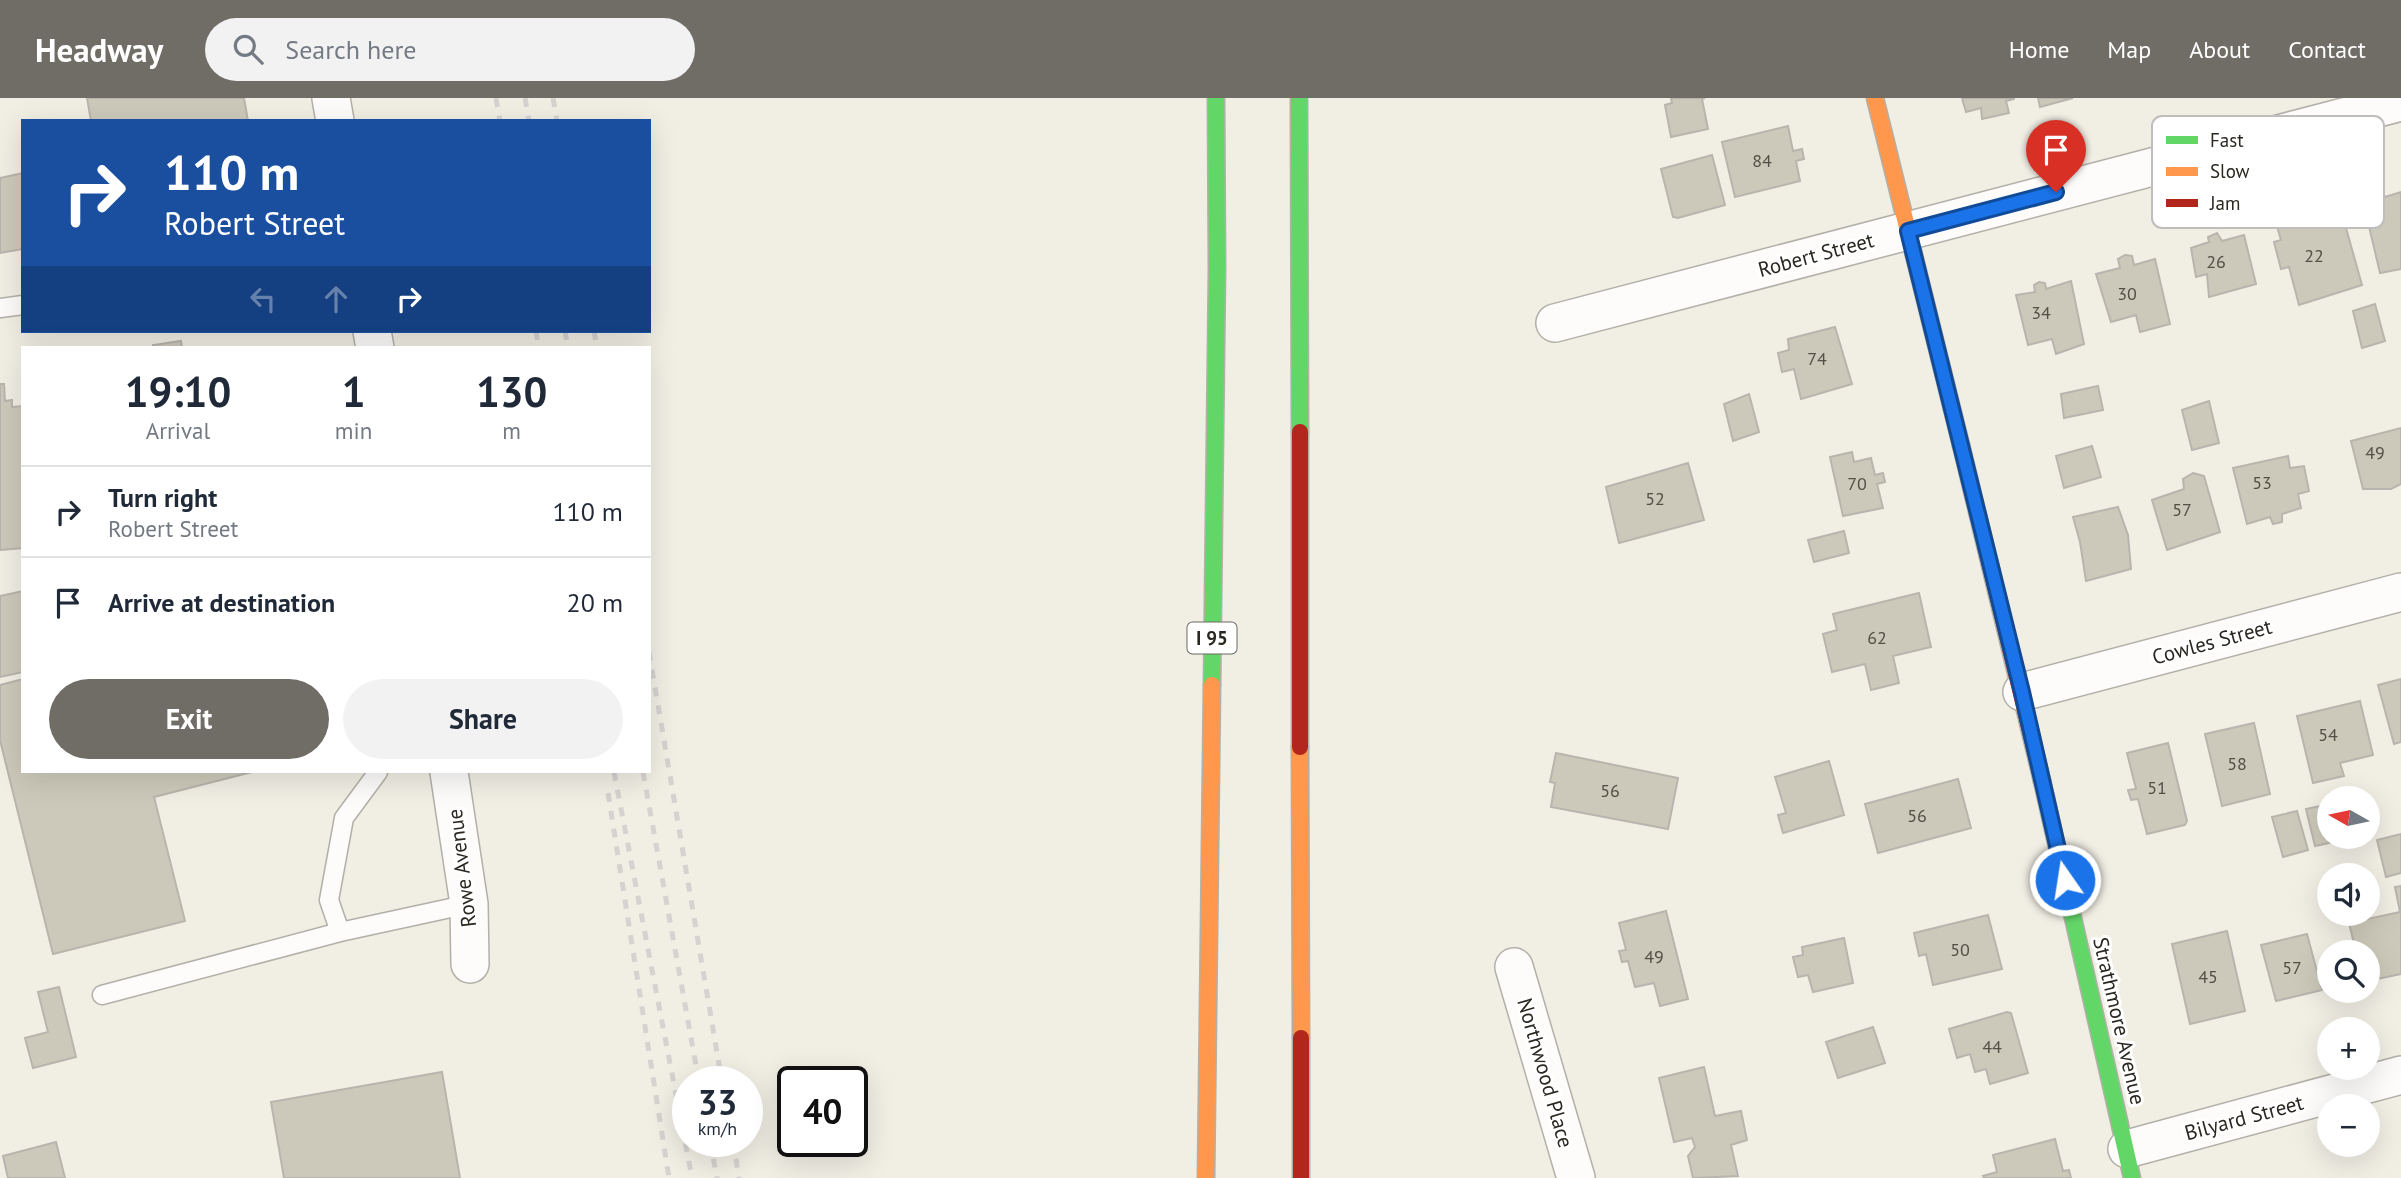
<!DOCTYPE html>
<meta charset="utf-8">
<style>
:root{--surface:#fff;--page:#f2f2f3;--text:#1f2937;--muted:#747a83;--line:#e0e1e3;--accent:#6f6d65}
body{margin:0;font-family:"PT Sans",sans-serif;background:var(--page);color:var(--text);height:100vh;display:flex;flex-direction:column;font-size:26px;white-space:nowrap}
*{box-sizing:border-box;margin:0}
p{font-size:23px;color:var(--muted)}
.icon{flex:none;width:38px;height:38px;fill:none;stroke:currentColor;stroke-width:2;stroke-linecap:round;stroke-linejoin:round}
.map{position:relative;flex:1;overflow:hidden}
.side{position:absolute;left:21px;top:248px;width:630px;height:427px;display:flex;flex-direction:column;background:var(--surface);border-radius:0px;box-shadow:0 7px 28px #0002}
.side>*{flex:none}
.banner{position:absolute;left:21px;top:21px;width:630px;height:214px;border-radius:0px;box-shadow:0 7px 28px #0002;background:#1a4fa0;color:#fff;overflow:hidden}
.needle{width:46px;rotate:279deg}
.tools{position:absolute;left:2317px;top:688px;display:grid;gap:14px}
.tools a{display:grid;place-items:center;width:63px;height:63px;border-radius:50%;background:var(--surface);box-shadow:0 7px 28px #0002;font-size:35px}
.speed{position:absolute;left:672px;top:968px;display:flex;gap:14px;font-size:35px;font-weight:700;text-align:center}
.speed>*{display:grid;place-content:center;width:91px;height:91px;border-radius:50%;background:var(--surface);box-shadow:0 7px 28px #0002;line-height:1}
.speed small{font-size:18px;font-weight:400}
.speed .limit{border:4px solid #111;border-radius:10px;background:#fff;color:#111}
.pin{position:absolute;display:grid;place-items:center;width:60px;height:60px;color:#fff;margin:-72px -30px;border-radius:50% 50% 50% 0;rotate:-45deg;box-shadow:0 0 7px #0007}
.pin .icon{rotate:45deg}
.me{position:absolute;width:77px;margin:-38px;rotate:347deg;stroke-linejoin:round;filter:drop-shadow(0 0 5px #0008)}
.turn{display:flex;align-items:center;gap:24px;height:147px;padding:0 28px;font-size:32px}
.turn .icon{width:91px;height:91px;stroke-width:2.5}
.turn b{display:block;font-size:49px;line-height:60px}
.lanes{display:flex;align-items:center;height:66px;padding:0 28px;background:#0003;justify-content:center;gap:35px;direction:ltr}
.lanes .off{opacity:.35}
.eta{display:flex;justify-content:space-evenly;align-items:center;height:119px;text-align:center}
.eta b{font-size:42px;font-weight:800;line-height:49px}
.cta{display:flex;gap:14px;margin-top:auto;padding:14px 28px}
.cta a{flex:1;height:80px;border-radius:42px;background:var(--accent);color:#fff;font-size:28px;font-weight:800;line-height:80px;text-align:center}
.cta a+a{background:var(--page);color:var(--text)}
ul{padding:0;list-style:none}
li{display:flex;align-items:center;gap:21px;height:91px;padding:0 28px;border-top:2px solid var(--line)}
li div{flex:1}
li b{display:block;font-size:26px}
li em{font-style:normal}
header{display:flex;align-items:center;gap:42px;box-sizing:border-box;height:98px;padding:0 35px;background:var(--accent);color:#fff}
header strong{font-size:33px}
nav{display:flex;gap:38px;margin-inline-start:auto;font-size:24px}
.search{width:490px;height:63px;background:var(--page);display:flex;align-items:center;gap:18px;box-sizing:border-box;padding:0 24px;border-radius:38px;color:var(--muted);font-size:26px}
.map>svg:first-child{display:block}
.building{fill:#cdc9ba;stroke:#b8b5ae;stroke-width:2}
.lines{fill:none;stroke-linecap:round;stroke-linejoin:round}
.lane-casing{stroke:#b2b0a8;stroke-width:21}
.street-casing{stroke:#b2b0a8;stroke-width:40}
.fast-casing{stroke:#b2b0a8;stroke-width:19}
.slow-casing{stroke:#b2b0a8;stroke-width:19}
.jam-casing{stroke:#b2b0a8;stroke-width:19}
.lane{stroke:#fdfcfb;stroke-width:18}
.street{stroke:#fdfcfb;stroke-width:37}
.fast{stroke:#63d668;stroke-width:16}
.slow{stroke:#ff974d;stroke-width:16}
.jam{stroke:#b3261e;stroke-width:16}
.rail{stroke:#d4d3d0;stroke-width:5;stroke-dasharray:9 9;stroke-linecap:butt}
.route-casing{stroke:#114b97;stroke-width:18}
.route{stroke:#1a73e8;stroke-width:12}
.labels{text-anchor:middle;stroke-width:6;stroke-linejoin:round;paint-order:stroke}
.number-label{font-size:18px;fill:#525046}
.shield{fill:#fff;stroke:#696863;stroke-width:2}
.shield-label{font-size:19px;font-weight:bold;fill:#292720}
.street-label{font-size:21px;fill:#292720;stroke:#fff}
.key{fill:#fff;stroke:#bfbebc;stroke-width:2}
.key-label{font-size:19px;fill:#292720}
</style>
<header>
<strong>Headway</strong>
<div class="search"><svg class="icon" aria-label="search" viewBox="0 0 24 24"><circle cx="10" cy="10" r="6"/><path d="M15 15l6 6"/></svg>Search here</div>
<nav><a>Home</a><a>Map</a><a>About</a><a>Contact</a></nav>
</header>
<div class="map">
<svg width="2401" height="1080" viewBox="0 0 2401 1080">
<rect width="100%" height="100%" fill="#f1eee4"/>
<path class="building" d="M87,0H244L248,23H91Z
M1671,0H1705L1702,1L1708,31L1671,39L1665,7L1672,5Z
M1962,0H2014V1L2006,3L2009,15L1982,21L1981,10L1966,14Z
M2038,0H2073L2040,9Z
M1788,28L1793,53L1802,51L1804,61L1796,63L1800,83L1735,99L1722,44Z
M1712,57L1725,107L1678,120L1673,119L1661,71Z
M23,75V151L0,155V80Z
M2381,92L2385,99L2401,94V171L2380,175L2363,103L2371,102V94Z
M2339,105L2362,187L2299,207L2289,169L2281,171L2274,144L2281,142L2276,125Z
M2217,135L2222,143L2244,137L2256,186L2209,199L2207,176L2196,179L2191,150L2209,144L2208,139Z
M2125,157L2132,158L2134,167L2155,161L2170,226L2140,234L2136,217L2111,224L2096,176L2120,170L2118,161Z
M2071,183L2084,246L2056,256L2052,241L2028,247L2016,197L2035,194L2034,187L2039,184L2045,185L2046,191Z
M2375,206L2385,243L2362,250L2353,213Z
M1835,229L1852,286L1801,301L1794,271L1782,274L1778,255L1789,252L1788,241Z
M181,243L182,250H153V247Z
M0,286H4L5,303L12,302V309L23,308V450L0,452Z
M2098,288L2103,312L2064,320L2061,296Z
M1749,296L1759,334L1733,343L1724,306Z
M2209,303L2219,345L2192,352L2182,312Z
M2401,330V386L2391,391H2363L2351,343Z
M2092,348L2101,379L2064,390L2056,358Z
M1852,354L1854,364L1871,360L1875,377L1883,375L1885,384L1877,386L1883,410L1843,418L1830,359Z
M2288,358L2290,370L2304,368L2309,393L2298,396L2301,410L2282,416V424L2273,426L2270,419L2247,426L2233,370Z
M1688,365L1704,422L1619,445L1606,389Z
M2193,375L2204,378L2220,434L2167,452L2152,402L2184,391L2183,381Z
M2118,409L2128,437L2131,471L2086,483L2080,444L2073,419Z
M1844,433L1849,455L1814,464L1808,442Z
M23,493V574L0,579V498Z
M1919,495L1931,549L1893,558L1899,585L1871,592L1865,566L1832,574L1823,536L1837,532L1833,516Z
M23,581V674H252L154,699L185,823L53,856L0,642V587Z
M2401,581V644L2394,646L2378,587Z
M2360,603L2373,657L2340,665L2344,678L2313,685L2297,618Z
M2254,625L2270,696L2222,708L2205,636Z
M2168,645L2187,723L2185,727L2147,736L2138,701L2131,702L2128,692L2136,691L2127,655Z
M1556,655L1678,680L1668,731L1551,709L1555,685L1550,684Z
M1829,663L1844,717L1783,735L1778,717L1786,715L1775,679Z
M1958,681L1971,730L1878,755L1865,706Z
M2329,706V738H2348V741L2315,748L2306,711Z
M2297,713L2308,752L2283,759L2272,719Z
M2401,736V775L2386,779L2377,742Z
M2401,788V876L2368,883V854H2356L2349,825L2400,814L2395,789Z
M1666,813L1688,901L1660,908L1654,885L1635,889L1628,863L1622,864L1619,853L1626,852L1619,825Z
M1988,817L2002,871L1933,887L1926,856L1919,858L1914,835Z
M2227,833L2245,913L2190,926L2172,846Z
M2307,836L2322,892L2276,903L2261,847Z
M1844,840L1853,885L1813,894L1808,877L1798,879L1793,859L1803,857L1802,849Z
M59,889L76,959L33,970L25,940L48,934L38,894Z
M2007,914L2011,915L2028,975L1990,986L1986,971L1975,974L1970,956L1957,960L1949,931Z
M1873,929L1885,965L1838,980L1826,944Z
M1704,969L1715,1018L1741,1013L1747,1042L1731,1047L1738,1078L1693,1080L1688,1058L1695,1049L1692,1040L1674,1044L1659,980Z
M442,974L460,1080H284L271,1004Z
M2055,1041L2063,1073L2069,1072L2071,1080H1984L1983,1078L1997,1074L1993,1057Z
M56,1044L65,1080H8L3,1058Z"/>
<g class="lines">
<g class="lane-casing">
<path id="lane" d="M0,210L23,207
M340,834L329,802L344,720L378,674
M102,897L340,834L469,806"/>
</g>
<g class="street-casing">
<path id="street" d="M331,0L335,23
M1555,225L2401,4
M372,233L375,250
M2022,594L2401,494
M449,674L469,806L470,866
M1514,869L1576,1080
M2127,1051L2401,977"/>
</g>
<g class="fast-casing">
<path id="fast" d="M1299,0L1300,334
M1212,587L1217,170L1216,0
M2042,683L2132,1080"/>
</g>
<g class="slow-casing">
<path id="slow" d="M1875,0L1961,347
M1300,649L1301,940
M1206,1080L1212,587"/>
</g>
<g class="jam-casing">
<path id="jam" d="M1300,334V649
M1961,347L2042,683
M1301,940V1080"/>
</g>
<use href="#lane" class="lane"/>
<use href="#street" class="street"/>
<use href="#fast" class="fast"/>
<use href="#slow" class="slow"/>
<use href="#jam" class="jam"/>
<path class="rail" d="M496,0L500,23
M525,0L529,23
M553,0L557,23
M536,233L539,250
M565,233L568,250
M594,233L597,250
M649,554L722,984
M614,674L692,1080
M643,674L699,984
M608,695L669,1080
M710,1043L717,1080
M733,1043L739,1080"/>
</g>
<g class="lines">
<g class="route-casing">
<path id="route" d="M2056,94L1908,133L2022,594L2065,782"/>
</g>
<use href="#route" class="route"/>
</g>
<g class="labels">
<g class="number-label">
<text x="1762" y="69">84</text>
<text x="2314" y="164">22</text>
<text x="2216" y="170">26</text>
<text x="2127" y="202">30</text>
<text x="2041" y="221">34</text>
<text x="1817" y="267">74</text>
<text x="2375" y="361">49</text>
<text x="2262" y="391">53</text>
<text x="1857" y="392">70</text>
<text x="1655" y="407">52</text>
<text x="2182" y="418">57</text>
<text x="1877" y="546">62</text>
<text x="2328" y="643">54</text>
<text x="2237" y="672">58</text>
<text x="2157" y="696">51</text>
<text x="1610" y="699">56</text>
<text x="1917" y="724">56</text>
<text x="1960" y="858">50</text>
<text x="1654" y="865">49</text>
<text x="2292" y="876">57</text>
<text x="2208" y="885">45</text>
<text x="1992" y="955">44</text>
</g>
<rect class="shield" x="1187.5" y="524.5" width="49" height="31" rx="5"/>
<g class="shield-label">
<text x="1212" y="547">I 95</text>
</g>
<g class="street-label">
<text transform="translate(1816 157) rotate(-15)" y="7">Robert Street</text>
<text transform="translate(2212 544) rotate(-15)" y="7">Cowles Street</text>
<text transform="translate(462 770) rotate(-97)" y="7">Rowe Avenue</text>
<text transform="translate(2119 923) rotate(77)" y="7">Strathmore Avenue</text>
<text transform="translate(1545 975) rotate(74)" y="7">Northwood Place</text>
<text transform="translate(2244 1020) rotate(-15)" y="7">Bilyard Street</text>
</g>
</g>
<rect x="2152" y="18" width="232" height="112" rx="10" class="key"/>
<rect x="2166" y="38" width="32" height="8" fill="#63d668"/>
<rect x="2166" y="69" width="32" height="9" fill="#ff974d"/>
<rect x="2166" y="101" width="32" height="8" fill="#b3261e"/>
<g class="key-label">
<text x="2210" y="49">Fast</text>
<text x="2210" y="80">Slow</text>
<text x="2210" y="112">Jam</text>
</g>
</svg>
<div class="tools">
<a><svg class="needle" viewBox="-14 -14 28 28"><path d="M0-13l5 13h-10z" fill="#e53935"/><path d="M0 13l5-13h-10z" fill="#747a83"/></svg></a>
<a><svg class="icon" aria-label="sound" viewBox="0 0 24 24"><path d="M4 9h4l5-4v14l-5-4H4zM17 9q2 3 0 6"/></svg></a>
<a><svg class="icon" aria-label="search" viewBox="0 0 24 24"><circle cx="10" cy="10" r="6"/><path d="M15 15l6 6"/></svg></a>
<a>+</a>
<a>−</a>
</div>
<div class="speed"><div>33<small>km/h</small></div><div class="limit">40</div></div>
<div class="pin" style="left:2056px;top:94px;background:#d93025"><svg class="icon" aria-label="arrive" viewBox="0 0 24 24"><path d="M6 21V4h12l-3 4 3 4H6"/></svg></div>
<svg class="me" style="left:2065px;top:782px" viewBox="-20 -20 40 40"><circle r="17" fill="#1a73e8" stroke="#fff" stroke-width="3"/><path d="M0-11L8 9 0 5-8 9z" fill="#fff"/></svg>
<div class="banner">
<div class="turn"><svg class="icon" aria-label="right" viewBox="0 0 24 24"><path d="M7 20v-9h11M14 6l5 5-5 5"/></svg><div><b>110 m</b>Robert Street</div></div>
<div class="lanes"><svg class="icon off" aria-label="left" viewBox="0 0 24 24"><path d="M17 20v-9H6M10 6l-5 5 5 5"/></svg><svg class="icon off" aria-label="ahead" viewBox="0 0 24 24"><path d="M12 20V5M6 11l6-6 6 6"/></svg><svg class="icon" aria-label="right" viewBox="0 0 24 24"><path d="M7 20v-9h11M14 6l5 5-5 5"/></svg></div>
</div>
<section class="side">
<div class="eta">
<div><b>19:10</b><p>Arrival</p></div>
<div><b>1</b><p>min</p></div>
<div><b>130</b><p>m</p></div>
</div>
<ul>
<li><svg class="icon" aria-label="right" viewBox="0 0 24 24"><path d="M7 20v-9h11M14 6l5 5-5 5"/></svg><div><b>Turn right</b><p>Robert Street</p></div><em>110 m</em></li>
<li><svg class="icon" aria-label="arrive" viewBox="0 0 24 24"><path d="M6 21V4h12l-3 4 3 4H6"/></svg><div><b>Arrive at destination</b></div><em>20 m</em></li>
</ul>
<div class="cta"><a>Exit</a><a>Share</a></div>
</section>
</div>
